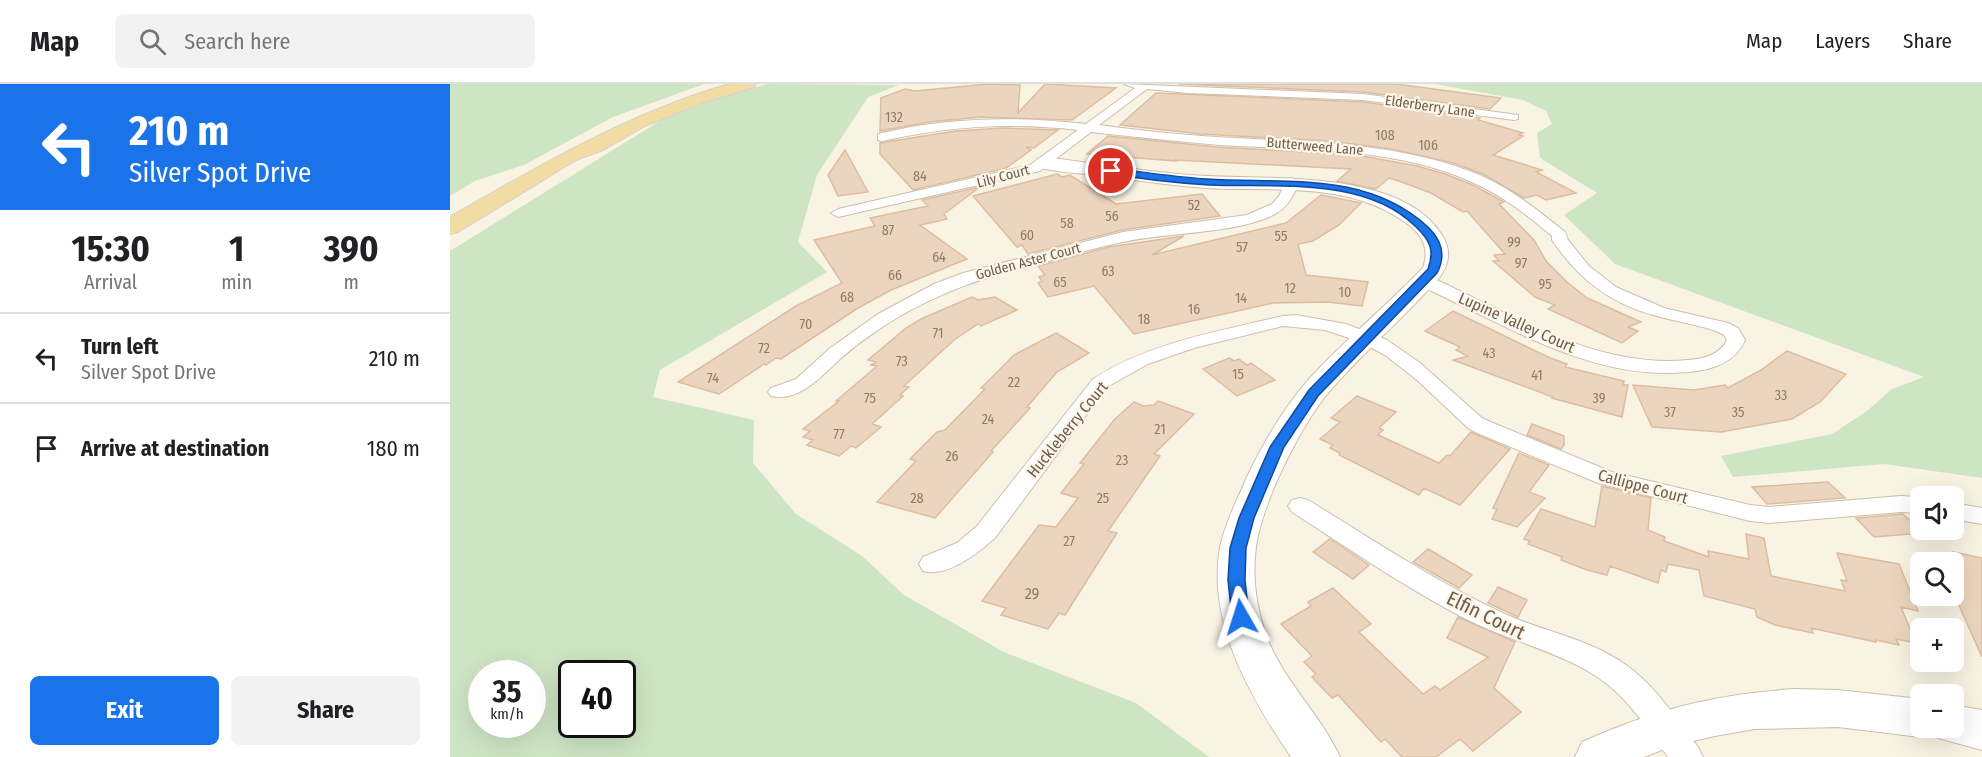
<!DOCTYPE html>
<meta charset="utf-8">
<style>
:root{--surface:#fff;--page:#f2f2f2;--text:#202124;--muted:#757577;--line:#e0e0e0;--accent:#1a73e8}
body{margin:0;font-family:"Fira Sans Condensed",sans-serif;background:var(--page);color:var(--text);height:100vh;display:flex;flex-direction:column;font-size:22px;white-space:nowrap}
*{box-sizing:border-box;margin:0}
p{font-size:20px;color:var(--muted)}
.icon{flex:none;width:33px;height:33px;fill:none;stroke:currentColor;stroke-width:2;stroke-linecap:round;stroke-linejoin:round}
.map{position:relative;flex:1;overflow:hidden}
.sheet{display:flex;flex-direction:column;background:var(--surface);width:450px}
.sheet>*{flex:none}
.top-card{background:#1a73e8;color:#fff;overflow:hidden}
.buttons{position:absolute;left:1460px;top:402px;display:grid;gap:12px}
.buttons a{display:grid;place-items:center;width:54px;height:54px;border-radius:9px;background:var(--surface);box-shadow:0 6px 24px #0002;font-size:30px}
.speed{position:absolute;left:18px;top:576px;display:flex;gap:12px;font-size:30px;font-weight:700;text-align:center}
.speed>*{display:grid;place-content:center;width:78px;height:78px;border-radius:50%;background:var(--surface);box-shadow:0 6px 24px #0002;line-height:1}
.speed small{font-size:15px;font-weight:400}
.speed .limit{border:3px solid #111;border-radius:9px;background:#fff;color:#111}
.pin{position:absolute;display:grid;place-items:center;width:51px;height:51px;color:#fff;margin:-26px;border:3px solid #fff;border-radius:50%;box-shadow:0 2px 6px #0007}
.me{position:absolute;width:66px;margin:-33px;rotate:354deg;stroke-linejoin:round;filter:drop-shadow(0 0 4px #0008)}
.turn{display:flex;align-items:center;gap:21px;height:126px;padding:0 30px;font-size:27px}
.turn .icon{width:78px;height:78px;stroke-width:2.5}
.turn b{display:block;font-size:42px;line-height:51px}
.eta{display:flex;justify-content:space-evenly;align-items:center;height:102px;text-align:center}
.eta b{font-size:36px;font-weight:700;line-height:42px}
.button{display:flex;gap:12px;margin-top:auto;padding:12px 30px}
.button a{flex:1;height:69px;border-radius:9px;background:var(--accent);color:#fff;font-size:24px;font-weight:700;line-height:69px;text-align:center}
.button a+a{background:var(--page);color:var(--text)}
ul{padding:0;list-style:none}
li{display:flex;align-items:center;gap:18px;height:90px;padding:0 30px;border-top:2px solid var(--line)}
li div{flex:1}
li b{display:block;font-size:22px}
li em{font-style:normal}
header{display:flex;align-items:center;gap:36px;box-sizing:border-box;height:84px;padding:0 30px;background:var(--surface);border-bottom:2px solid var(--line)}
header strong{font-size:28px}
nav{display:flex;gap:33px;margin-inline-start:auto;font-size:21px}
.search{width:420px;height:54px;background:var(--page);display:flex;align-items:center;gap:15px;box-sizing:border-box;padding:0 21px;border-radius:9px;color:var(--muted);font-size:22px}
main{display:flex;flex:1;min-height:0}
.map>svg:first-child{display:block}
.green{fill:#cee5c4;fill-rule:evenodd}
.building{fill:#ecd5be;stroke:#dcbda1;stroke-width:1.5}
.lines{fill:none;stroke-linecap:round;stroke-linejoin:round}
.street-casing{stroke:#ccbeae;stroke-width:2}
.secondary-casing{stroke:#cebeac;stroke-width:2}
.primary-casing{stroke:#d7d1cd;stroke-width:2}
.street{fill:#fff;fill-rule:evenodd}
.secondary{fill:#fff;fill-rule:evenodd}
.primary{fill:#f1dca3;fill-rule:evenodd}
.route{fill:#1a73e8;stroke:#114b97;stroke-width:1.5}
.labels{text-anchor:middle;stroke-width:4.5;stroke-linejoin:round;paint-order:stroke}
.far-street-label{font-size:14px;fill:#6f5c4c;stroke:#fdf7e9}
.number-label{font-size:14px;fill:#8e7a68}
.street-label{font-size:16px;fill:#6f5c4c;stroke:#fdf7e9}
.near-number-label{font-size:16px;fill:#8e7a68}
.near-street-label{font-size:20px;fill:#6f5c4c;stroke:#fdf7e9}
</style>
<header>
<strong>Map</strong>
<div class="search"><svg class="icon" aria-label="search" viewBox="0 0 24 24"><circle cx="10" cy="10" r="6"/><path d="M15 15l6 6"/></svg>Search here</div>
<nav><a>Map</a><a>Layers</a><a>Share</a></nav>
</header>
<main>
<section class="sheet">
<div class="top-card">
<div class="turn"><svg class="icon" aria-label="left" viewBox="0 0 24 24"><path d="M17 20v-9H6M10 6l-5 5 5 5"/></svg><div><b>210 m</b>Silver Spot Drive</div></div>
</div>
<div class="eta">
<div><b>15:30</b><p>Arrival</p></div>
<div><b>1</b><p>min</p></div>
<div><b>390</b><p>m</p></div>
</div>
<ul>
<li><svg class="icon" aria-label="left" viewBox="0 0 24 24"><path d="M17 20v-9H6M10 6l-5 5 5 5"/></svg><div><b>Turn left</b><p>Silver Spot Drive</p></div><em>210 m</em></li>
<li><svg class="icon" aria-label="arrive" viewBox="0 0 24 24"><path d="M6 21V4h12l-3 4 3 4H6"/></svg><div><b>Arrive at destination</b></div><em>180 m</em></li>
</ul>
<div class="button"><a>Exit</a><a>Share</a></div>
</section>
<div class="map">
<svg width="1532" height="673" viewBox="0 0 1532 673">
<rect width="100%" height="100%" fill="#f9f3e4"/>
<path class="green" d="M0,0H254L163,33L74,81L25,97L0,112Z
M317,0L449,1L418,13L367,91L348,158L377,188L210,286L203,313L304,336L303,379L346,430L412,472L454,511L554,568L686,619L759,673H0V167L213,35L272,12ZM32,590H82V640H32ZM122,590H172V640H122Z
M985,0H1532V394L1434,380L1283,393L1271,372L1382,350L1417,327L1442,305L1474,293L1165,180L1114,131L1147,109L1090,74L1087,49L1102,40L1096,27L1073,16Z"/>
<path class="building" d="M539,0L570,1L568,29L595,0L666,4L622,36L531,33L479,38L430,47L431,14L455,5L464,7Z
M728,0H946L1051,14L1040,25L913,8Z
M706,9L913,18L1030,34L1028,36L1073,49L1069,51L1073,52L1043,71L1092,86L1086,88L1126,109L1096,116L1087,111L1074,114L1033,90L1003,79L942,65L879,57L751,50L670,41Z
M553,44L608,46L584,64L576,63L581,66L556,84L463,106L430,70V59L506,47Z
M658,52L767,63L907,71L967,82L995,90L1023,101L1054,118L1049,120L1084,156L1096,177L1117,198L1137,214L1191,238L1178,243L1188,247L1172,259L1098,225L1105,221L1085,213L1043,177H1049L1044,171L1055,170L1017,127L1013,128L981,109L949,97L939,94L926,105L887,97L901,85L725,76L726,77L637,70Z
M395,66L418,108L388,112L378,91Z
M607,90L612,93L620,91L666,120L752,110L770,132L672,146L578,170L572,161L567,163L523,112Z
M530,103L494,130L497,135L470,141L517,175L441,206L408,224L331,275L326,274L316,281L314,280L269,310L228,298L346,222L392,199L364,156L425,142L420,134L478,122L472,116Z
M871,111L911,119L889,141L863,157L848,160L856,191L918,198L912,222L878,218L823,219L684,250L644,202L598,213L588,199L592,197L589,193L595,191L588,182L659,163L734,152L702,171L836,139Z
M522,213L528,216L545,213L567,226L531,242L528,240L504,256L454,302L459,303L450,311L453,312L422,340L431,343L406,364L401,362L389,372L357,361L363,356L353,353L360,347L353,345L389,317H386L427,282L421,281L426,278L418,276L456,244L473,234Z
M1003,227L1100,274L1117,280L1115,283L1174,297L1173,301H1178L1172,333L1102,314L1103,313L1003,276L1018,272L1006,266L1010,263L975,247Z
M606,249L639,269L607,288L577,323L580,324L541,367L543,368L485,434L427,418L466,377L460,375L487,348L495,346L535,305L531,304L564,271Z
M1337,267L1396,290L1370,318L1342,335L1271,348L1202,343L1183,301L1244,306L1275,301L1278,304L1311,286Z
M779,274L784,277L789,275L797,281L801,279L825,296L787,312L753,285Z
M907,312L946,328L929,344L933,346L928,351L989,379L997,371L1000,372L1021,348L1060,365L1010,421L974,404L969,411L889,371L890,369L880,364L883,361L870,355L890,338L881,334Z
M708,317L744,330L704,370L710,372L658,447L667,449L615,531L609,529L598,545L551,531L556,524L532,517L589,441L606,443L628,414L611,409L634,380L630,379L664,336L684,318L693,322L704,321Z
M1082,340L1114,352V361L1111,365L1077,351Z
M1069,369L1099,381L1079,408L1095,414L1067,443L1042,435L1047,425L1043,424Z
M1378,398L1395,414L1317,420L1302,403Z
M1152,402L1201,414L1198,446L1215,453L1214,457L1259,473L1258,467L1299,475L1296,450L1314,454L1321,492L1395,507L1391,496L1397,497L1387,469L1449,480L1468,527L1451,523L1466,559L1446,555L1449,561L1426,556V558L1361,544L1363,549L1325,541L1307,533L1305,525L1254,512L1249,486L1218,480L1216,488L1211,486L1208,499L1160,482L1157,491L1137,486L1111,476L1112,473L1078,460L1080,457L1074,455L1091,425L1145,443Z
M1453,430L1473,449L1424,453L1406,434Z
M880,455L919,481L903,495L863,468Z
M978,465L1022,491L1009,504L963,478Z
M1503,468L1532,474V573L1507,517L1503,516Z
M1048,503L1077,516L1068,533L1038,519Z
M883,504L921,540L909,548L973,610L985,602L990,606L1038,573L997,554L1008,533L1065,558L1044,604L1071,628L1023,667L1010,655L986,673H952L935,655L931,658L888,611L882,614L862,593L866,590L854,578L862,572L831,540L861,522L858,518Z"/>
<g class="lines">
<g class="street-casing">
<path id="street" d="M674,0L913,10L1068,31V35L1064,36L913,16L738,9L697,5L649,41C694,47 740,52 785,54C868,59 955,59 1032,92C1063,106 1089,127 1115,148L1118,156L1139,182L1166,203L1214,224L1278,239L1288,244L1295,256C1285,279 1262,286 1238,288C1140,298 1052,238 966,200L964,196L966,192H978C1060,229 1144,285 1238,276C1253,275 1270,271 1277,256L1274,251L1266,247C1245,240 1224,237 1203,231C1159,219 1128,194 1102,156V152C1078,132 1053,112 1024,99C951,65 865,66 786,62C737,59 689,53 641,48L590,87L388,133L381,129L388,125L580,81L628,46C557,38 501,42 432,57L428,56V50C497,33 565,32 636,40L685,4Z
M842,94L849,98C844,111 838,123 825,130C788,150 717,148 673,158C635,166 596,178 558,188C497,204 438,233 390,275C372,292 348,319 321,312L318,308L321,304L346,295L379,265L428,230L484,200L513,189L673,148L797,131L822,120L829,112L837,95Z
M846,231L896,240L937,256L970,279L1032,334L1043,339L1162,388L1300,421L1319,423L1451,412L1470,413V429L1451,428L1319,439L1300,437L1148,399L1027,349L1018,344L967,296L935,271L911,258L875,246L833,242L744,264L698,280L657,303L545,454C528,469 497,494 473,487L469,480L473,473L507,459L527,442L643,295C701,258 767,248 833,232Z
M850,414L858,416C923,456 986,498 1055,530C1095,548 1140,555 1176,581C1206,602 1226,635 1248,663L1253,673H1218C1199,647 1182,620 1157,600C1118,569 1057,557 1012,533C953,502 898,464 842,428L838,422L842,416Z
M1503,419L1532,424V440L1503,435Z"/>
</g>
<g class="secondary-casing">
<path id="secondary" d="M594,73C642,79 690,87 739,91C809,97 949,82 992,151C1001,166 1000,178 990,193C955,233 914,267 879,308C851,341 812,419 806,463C802,492 806,521 815,548C831,595 870,629 890,673H841C800,612 757,539 770,463C775,439 787,417 796,395C813,359 833,325 859,295C895,256 936,222 973,184C979,166 974,153 959,141C900,96 824,108 755,104C719,101 683,96 646,91C627,89 606,88 587,83L585,79L587,75Z
M1346,605L1388,606L1470,615V644H1503V621L1532,626V666L1488,654L1485,648L1470,653L1388,643L1305,645L1265,652L1225,661L1194,673H1125L1132,658C1206,625 1265,610 1346,605Z"/>
</g>
<g class="primary-casing">
<path id="primary" d="M279,0H306L304,3L249,20L195,42L153,66L126,76L8,148L0,150V133C90,81 179,29 279,0Z"/>
</g>
<use href="#street" class="street"/>
<use href="#secondary" class="secondary"/>
<use href="#primary" class="primary"/>
</g>
<path class="route" d="M661,84C693,88 725,93 757,95C834,100 917,86 979,144C992,157 996,172 987,189L868,312L834,363L804,434L796,464L795,496L799,533L797,538L791,540L784,538L782,533L778,496L780,464L789,434L820,363L859,306L978,185C985,166 980,156 965,142C914,92 824,104 759,101C726,99 690,95 658,89V85Z"/>
<g class="labels">
<g class="far-street-label">
<text transform="translate(980 22) rotate(8)" y="5">Elderberry Lane</text>
<text transform="translate(865 62) rotate(5)" y="5">Butterweed Lane</text>
<text transform="translate(553 92) rotate(-15)" y="5">Lily Court</text>
<text transform="translate(578 177) rotate(-15)" y="5">Golden Aster Court</text>
</g>
<g class="number-label">
<text x="444" y="38">132</text>
<text x="935" y="56">108</text>
<text x="978" y="66">106</text>
<text x="470" y="97">84</text>
<text x="744" y="126">52</text>
<text x="662" y="137">56</text>
<text x="617" y="144">58</text>
<text x="438" y="151">87</text>
<text x="577" y="156">60</text>
<text x="831" y="157">55</text>
<text x="1064" y="163">99</text>
<text x="792" y="168">57</text>
<text x="489" y="178">64</text>
<text x="1071" y="184">97</text>
<text x="658" y="192">63</text>
<text x="445" y="196">66</text>
<text x="610" y="203">65</text>
<text x="1095" y="205">95</text>
<text x="840" y="209">12</text>
<text x="895" y="213">10</text>
<text x="397" y="218">68</text>
<text x="791" y="219">14</text>
<text x="744" y="230">16</text>
<text x="694" y="240">18</text>
<text x="356" y="245">70</text>
<text x="488" y="254">71</text>
<text x="314" y="269">72</text>
<text x="1039" y="274">43</text>
<text x="452" y="282">73</text>
<text x="788" y="295">15</text>
<text x="1087" y="296">41</text>
<text x="263" y="299">74</text>
<text x="564" y="303">22</text>
<text x="1331" y="316">33</text>
<text x="420" y="319">75</text>
<text x="1149" y="319">39</text>
<text x="1220" y="333">37</text>
<text x="1288" y="333">35</text>
<text x="538" y="340">24</text>
<text x="710" y="350">21</text>
<text x="389" y="355">77</text>
<text x="502" y="377">26</text>
<text x="672" y="381">23</text>
<text x="467" y="419">28</text>
<text x="653" y="419">25</text>
<text x="619" y="462">27</text>
</g>
<g class="street-label">
<text transform="translate(1067 238) rotate(24)" y="6">Lupine Valley Court</text>
<text transform="translate(617 345) rotate(-51)" y="6">Huckleberry Court</text>
<text transform="translate(1193 402) rotate(15)" y="6">Callippe Court</text>
</g>
<g class="near-number-label">
<text x="582" y="515">29</text>
</g>
<g class="near-street-label">
<text transform="translate(1036 531) rotate(26)" y="7">Elfin Court</text>
</g>
</g>
</svg>
<div class="buttons">
<a><svg class="icon" aria-label="sound" viewBox="0 0 24 24"><path d="M4 9h4l5-4v14l-5-4H4zM17 9q2 3 0 6"/></svg></a>
<a><svg class="icon" aria-label="search" viewBox="0 0 24 24"><circle cx="10" cy="10" r="6"/><path d="M15 15l6 6"/></svg></a>
<a>+</a>
<a>−</a>
</div>
<div class="speed"><div>35<small>km/h</small></div><div class="limit">40</div></div>
<div class="pin" style="left:661px;top:87px;background:#d93025"><svg class="icon" aria-label="arrive" viewBox="0 0 24 24"><path d="M6 21V4h12l-3 4 3 4H6"/></svg></div>
<svg class="me" style="left:791px;top:533px" viewBox="-20 -20 40 40"><path d="M0-17L14 15 0 8-14 15z" fill="#1a73e8" stroke="#fff" stroke-width="4"/></svg>
</div>
</main>
